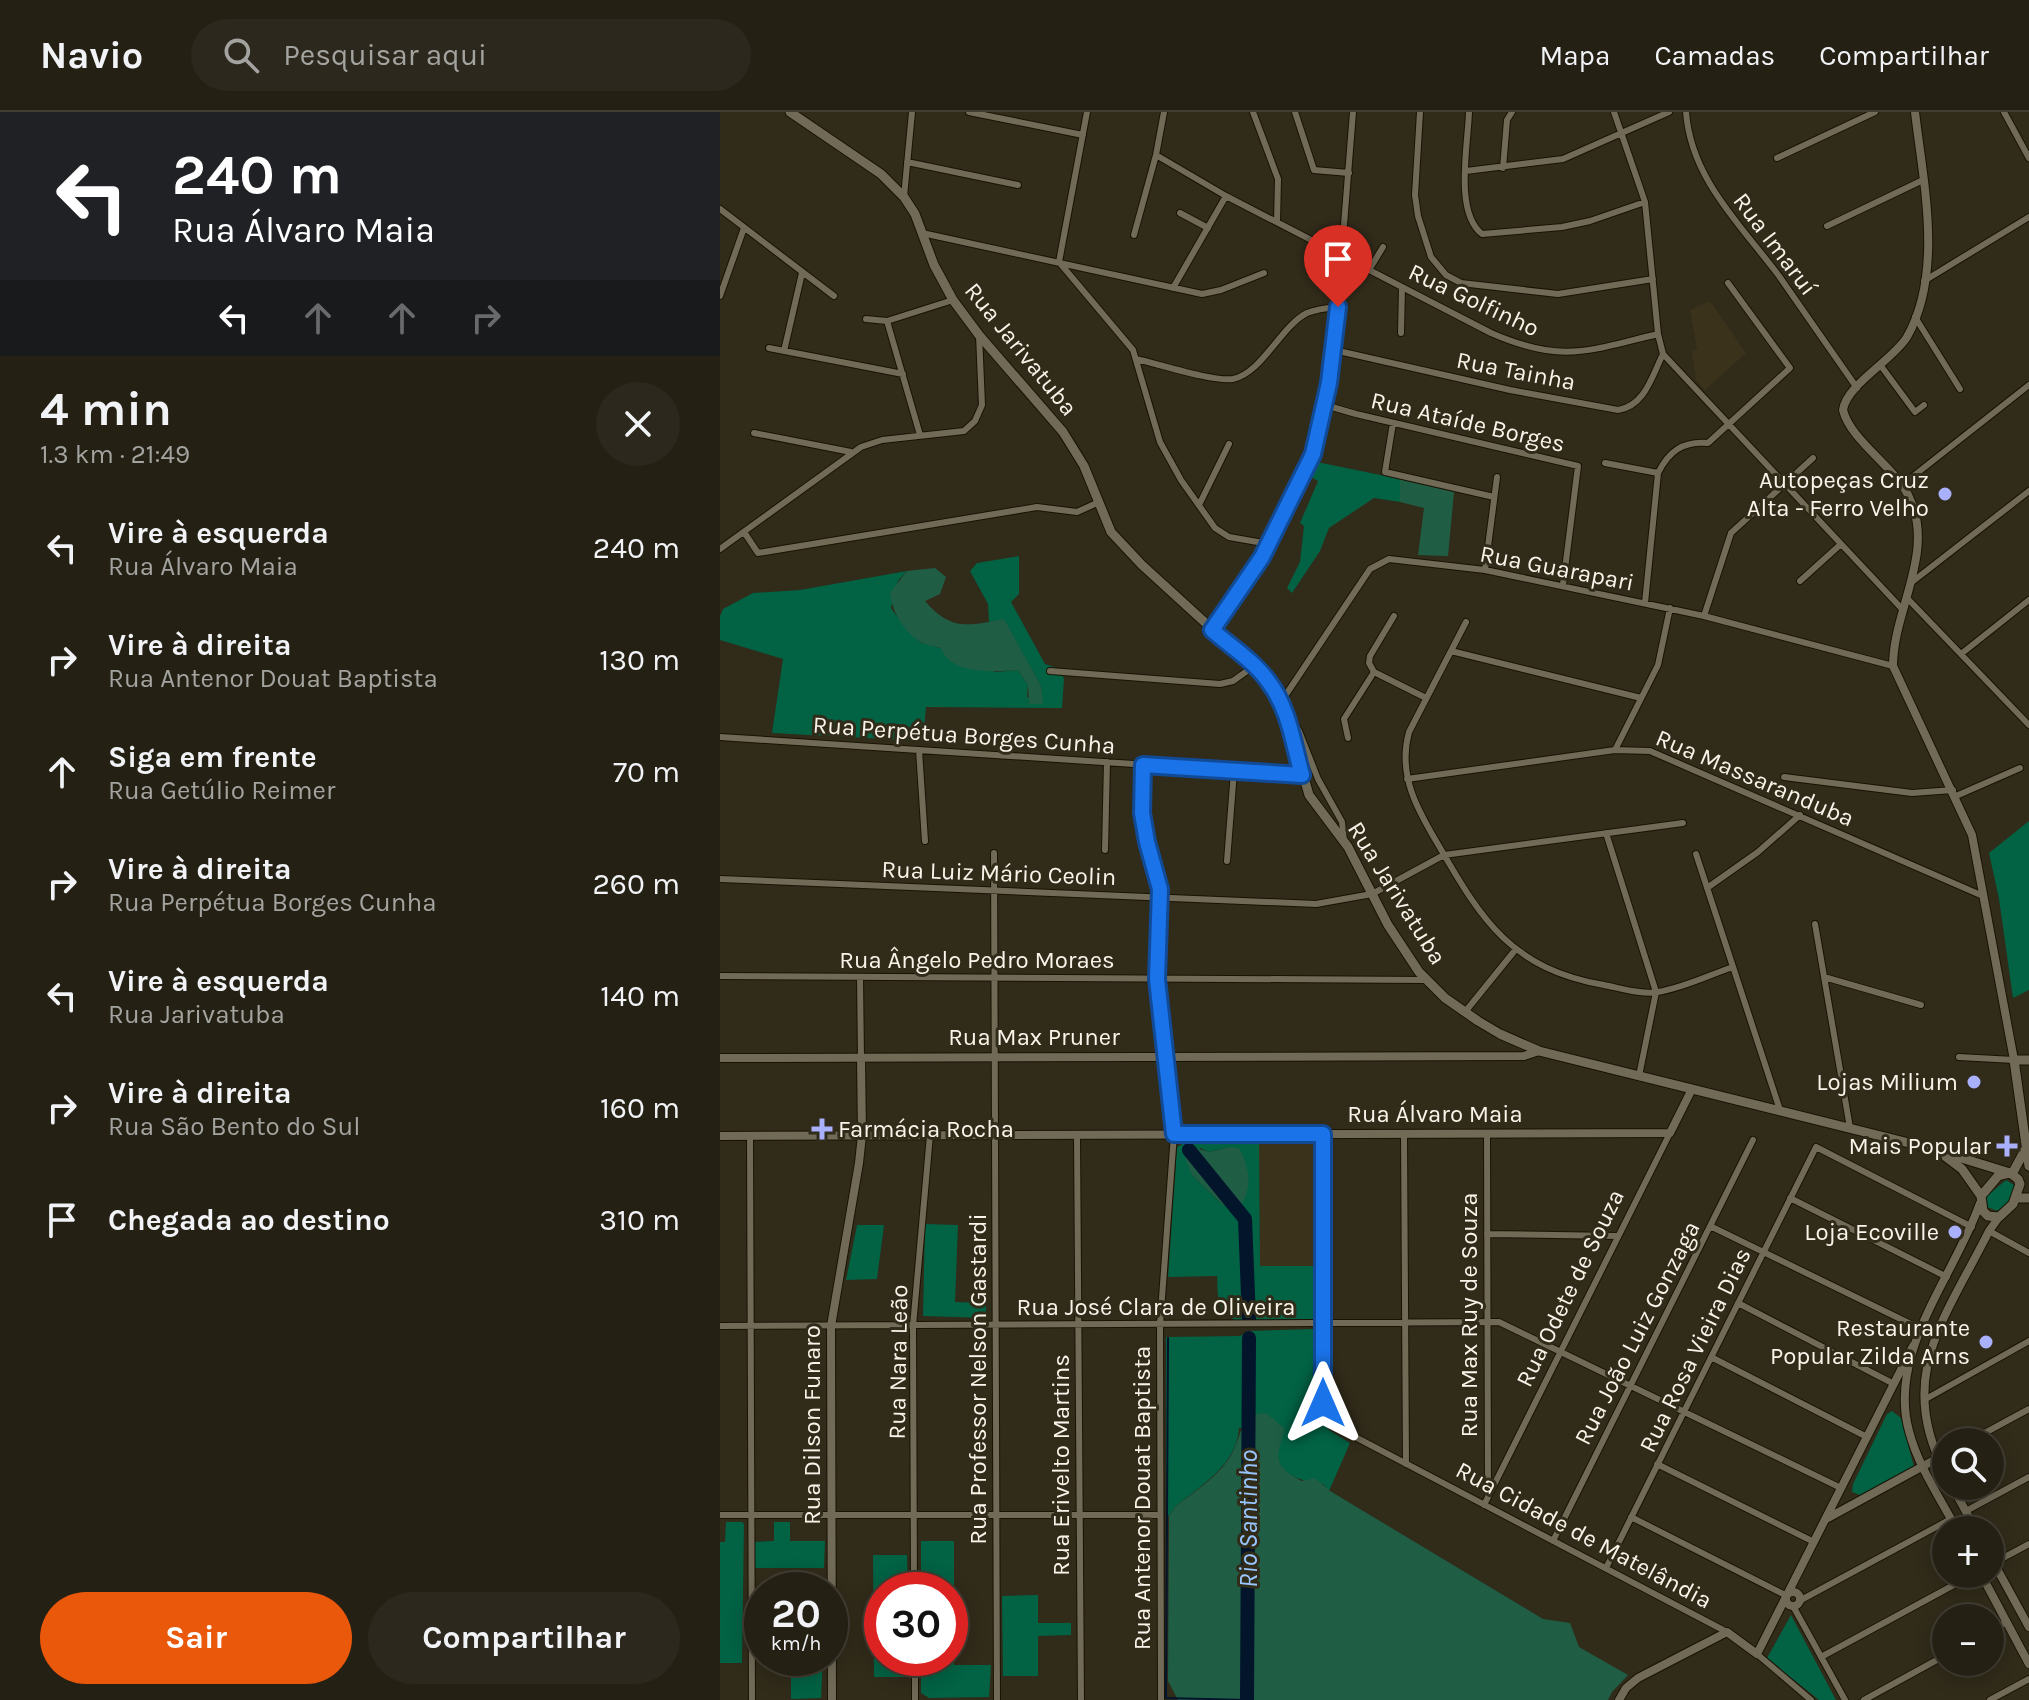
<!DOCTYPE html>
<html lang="pt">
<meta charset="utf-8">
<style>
:root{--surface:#252014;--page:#2d281d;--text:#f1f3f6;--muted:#a3a3a0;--line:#423e34;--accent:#ea580c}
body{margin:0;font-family:Karla,sans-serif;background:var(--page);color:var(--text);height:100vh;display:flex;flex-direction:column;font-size:30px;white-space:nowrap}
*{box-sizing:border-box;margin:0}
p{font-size:26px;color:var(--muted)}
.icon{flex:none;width:44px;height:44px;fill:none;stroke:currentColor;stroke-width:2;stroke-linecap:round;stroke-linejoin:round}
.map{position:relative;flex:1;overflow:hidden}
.side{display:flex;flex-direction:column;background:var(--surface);width:720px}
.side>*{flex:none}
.guide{background:#202124;color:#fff;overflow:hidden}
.tools{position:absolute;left:1212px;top:1316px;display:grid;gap:16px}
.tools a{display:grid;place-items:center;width:72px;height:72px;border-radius:50%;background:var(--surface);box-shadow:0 4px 20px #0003,0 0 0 2px var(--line);font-size:40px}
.speed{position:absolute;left:24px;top:1460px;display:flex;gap:16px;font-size:40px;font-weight:700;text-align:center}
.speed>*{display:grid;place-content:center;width:104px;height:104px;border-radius:50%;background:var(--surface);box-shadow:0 4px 20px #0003,0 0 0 2px var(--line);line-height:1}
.speed small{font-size:20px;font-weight:400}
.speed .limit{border:12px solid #d22;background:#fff;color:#111}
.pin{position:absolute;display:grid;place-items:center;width:68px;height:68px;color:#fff;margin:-82px -34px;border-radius:50% 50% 50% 0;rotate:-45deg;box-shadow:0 0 8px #0007}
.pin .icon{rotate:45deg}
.me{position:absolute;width:88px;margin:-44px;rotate:0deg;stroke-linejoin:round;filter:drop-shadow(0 0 6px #0008)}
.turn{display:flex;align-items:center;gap:28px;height:168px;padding:0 40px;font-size:36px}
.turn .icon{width:104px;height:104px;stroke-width:2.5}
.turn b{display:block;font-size:56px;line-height:68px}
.lanes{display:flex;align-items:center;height:76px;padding:0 40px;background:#0003;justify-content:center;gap:40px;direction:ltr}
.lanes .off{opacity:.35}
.round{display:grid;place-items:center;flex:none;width:84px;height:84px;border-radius:42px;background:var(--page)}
.overview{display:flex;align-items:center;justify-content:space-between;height:136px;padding:0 40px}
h1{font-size:48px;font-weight:700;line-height:60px}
.cta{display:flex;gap:16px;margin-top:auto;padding:16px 40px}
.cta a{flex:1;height:92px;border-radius:48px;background:var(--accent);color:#fff;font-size:32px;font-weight:700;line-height:92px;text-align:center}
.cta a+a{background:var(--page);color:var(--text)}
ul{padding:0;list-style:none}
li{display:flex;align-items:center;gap:24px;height:112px;padding:0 40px}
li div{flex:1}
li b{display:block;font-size:30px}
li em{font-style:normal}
header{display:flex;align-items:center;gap:48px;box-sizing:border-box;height:112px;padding:0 40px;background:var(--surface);border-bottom:2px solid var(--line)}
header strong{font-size:38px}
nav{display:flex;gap:44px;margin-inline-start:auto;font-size:28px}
.search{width:560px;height:72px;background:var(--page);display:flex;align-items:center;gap:20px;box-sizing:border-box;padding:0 28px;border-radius:44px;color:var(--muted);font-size:30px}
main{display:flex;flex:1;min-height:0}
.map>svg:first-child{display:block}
.built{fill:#3a321a}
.green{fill:#026244;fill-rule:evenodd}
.forest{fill:#1f5e45}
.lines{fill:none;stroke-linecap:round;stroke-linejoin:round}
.stream{stroke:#03152b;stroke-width:2}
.river{stroke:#03152b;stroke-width:14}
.minor-casing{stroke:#191304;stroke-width:8}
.tertiary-casing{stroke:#191304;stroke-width:10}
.secondary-casing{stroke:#191304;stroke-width:11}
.minor{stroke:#716a57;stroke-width:6}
.tertiary{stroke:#716a57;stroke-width:8}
.secondary{stroke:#716a57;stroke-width:9}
.route-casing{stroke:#114b97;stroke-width:20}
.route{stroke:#1a73e8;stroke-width:14}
.poi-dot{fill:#a9b0fc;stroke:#312b1a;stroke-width:3}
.labels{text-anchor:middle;stroke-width:6;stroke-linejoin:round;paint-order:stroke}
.street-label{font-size:24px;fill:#f8f4e9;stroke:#312b1a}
.poi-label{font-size:24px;fill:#f8f4e9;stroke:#312b1a;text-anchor:end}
.water-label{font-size:26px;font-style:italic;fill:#98c6ff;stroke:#312b1a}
</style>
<header>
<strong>Navio</strong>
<div class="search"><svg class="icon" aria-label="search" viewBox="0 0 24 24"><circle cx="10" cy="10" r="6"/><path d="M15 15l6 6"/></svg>Pesquisar aqui</div>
<nav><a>Mapa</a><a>Camadas</a><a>Compartilhar</a></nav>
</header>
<main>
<section class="side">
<div class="guide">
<div class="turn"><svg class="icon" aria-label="left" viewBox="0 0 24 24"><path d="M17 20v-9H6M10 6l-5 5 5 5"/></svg><div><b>240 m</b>Rua Álvaro Maia</div></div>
<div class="lanes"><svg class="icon" aria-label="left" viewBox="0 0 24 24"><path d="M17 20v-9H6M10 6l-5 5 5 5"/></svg><svg class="icon off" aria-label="ahead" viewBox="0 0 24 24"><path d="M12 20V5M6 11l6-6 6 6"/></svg><svg class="icon off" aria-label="ahead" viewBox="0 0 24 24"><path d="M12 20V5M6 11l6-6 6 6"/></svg><svg class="icon off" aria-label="right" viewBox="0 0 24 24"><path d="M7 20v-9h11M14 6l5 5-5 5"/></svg></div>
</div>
<div class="overview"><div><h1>4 min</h1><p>1.3 km · 21:49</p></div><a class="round"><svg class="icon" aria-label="close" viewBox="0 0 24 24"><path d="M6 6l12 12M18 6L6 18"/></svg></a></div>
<ul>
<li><svg class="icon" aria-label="left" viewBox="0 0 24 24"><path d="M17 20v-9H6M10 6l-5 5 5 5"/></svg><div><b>Vire à esquerda</b><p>Rua Álvaro Maia</p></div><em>240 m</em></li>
<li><svg class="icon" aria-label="right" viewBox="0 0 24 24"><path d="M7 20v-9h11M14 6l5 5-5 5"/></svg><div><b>Vire à direita</b><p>Rua Antenor Douat Baptista</p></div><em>130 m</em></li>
<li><svg class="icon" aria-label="ahead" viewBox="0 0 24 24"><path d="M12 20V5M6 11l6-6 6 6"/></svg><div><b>Siga em frente</b><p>Rua Getúlio Reimer</p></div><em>70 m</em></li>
<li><svg class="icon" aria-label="right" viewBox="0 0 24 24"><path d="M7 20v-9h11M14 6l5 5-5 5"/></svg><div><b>Vire à direita</b><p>Rua Perpétua Borges Cunha</p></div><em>260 m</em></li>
<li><svg class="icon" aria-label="left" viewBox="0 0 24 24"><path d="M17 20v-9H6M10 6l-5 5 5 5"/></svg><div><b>Vire à esquerda</b><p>Rua Jarivatuba</p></div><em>140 m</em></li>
<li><svg class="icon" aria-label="right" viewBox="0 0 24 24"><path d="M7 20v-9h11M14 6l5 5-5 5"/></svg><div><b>Vire à direita</b><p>Rua São Bento do Sul</p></div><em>160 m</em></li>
<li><svg class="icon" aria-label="arrive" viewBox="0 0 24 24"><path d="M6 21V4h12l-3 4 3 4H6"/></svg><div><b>Chegada ao destino</b></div><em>310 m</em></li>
</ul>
<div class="cta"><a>Sair</a><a>Compartilhar</a></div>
</section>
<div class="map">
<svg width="1309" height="1588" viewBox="0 0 1309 1588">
<rect width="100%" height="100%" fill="#312b1a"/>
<path class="built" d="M990,189L1026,241L985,278L976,268L972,239L977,237L970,198Z
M539,1029H595L596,1154L540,1155Z"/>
<path class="green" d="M597,350L680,367V390L654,386L609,416L600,439L572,481L567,476L580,450L584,414L580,411L598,369L591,365Z
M299,444V482L291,490L325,552L340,557L344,567L342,596L206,595L203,629L52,621L63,547L0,528V504L3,497L33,481L80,478L187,459L178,469L171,496L186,516L202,531L221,536L275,560L298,558L308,573L307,585L322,592L321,574L284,508L269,510L268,492L250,459L257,451Z
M1309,709V878L1293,886L1279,787L1269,741Z
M468,1029H539L540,1154H596L598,1197L594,1207L515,1208C496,1198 498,1184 497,1164L448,1165L457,1035ZM510,1035L503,1093L472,1063L480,1036L489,1040Z
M1286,1068L1294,1073L1289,1091L1278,1099L1267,1095L1266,1085Z
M205,1112L238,1113L235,1190L266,1191V1206L203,1204Z
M137,1113H164L157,1167L126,1168Z
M595,1217L599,1220V1305L609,1318L630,1331L609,1379L603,1372C586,1369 557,1365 558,1342C558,1334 562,1325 564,1317L519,1316C517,1353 481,1373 455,1395L449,1404L446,1402V1225L520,1224L528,1219Z
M1172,1299L1181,1306L1194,1355L1143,1384L1132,1380L1133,1372L1167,1302Z
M6,1410H22L24,1412L22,1551H0V1430H5Z
M54,1410H70V1429H105L104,1456H34V1430L54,1429Z
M201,1429H234V1553H271L269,1585L209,1586L201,1581V1546H230V1478H201Z
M153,1443H187L188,1478H162V1546H188V1565H154Z
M318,1483V1511H351V1523L318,1524V1564H283L282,1484Z
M1071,1503L1116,1588H1099L1047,1546Z
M71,1546H103L101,1586L71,1587Z"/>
<path class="forest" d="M680,367L734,380L728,444L698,443L704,396L680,390Z
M215,456L226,465L220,482L205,489C231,519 247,514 284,507L321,574L323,592H309L308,573L298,558C274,560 230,563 221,536C215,534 206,533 201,530C184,521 172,499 170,481L187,459Z
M510,1035L519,1036C529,1054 533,1075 521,1093H503L472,1063L465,1046L474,1036L490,1040Z
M546,1301L565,1317C556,1347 552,1352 581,1369L595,1366L610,1379L823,1507L850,1511L859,1535L908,1563L892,1580L888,1588H458L448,1569L449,1404L455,1395C472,1381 495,1367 508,1348C519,1333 518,1317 530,1303Z"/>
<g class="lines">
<path class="stream" d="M448,1226L446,1586L527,1588"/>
<path class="river" d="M469,1038L525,1107L529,1208
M527,1588L529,1226"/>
<g class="minor-casing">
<path id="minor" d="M249,0L363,23
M444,0L436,43L506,84L771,221C842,252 867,239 938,222
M533,0L558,67L557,110
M575,0L594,58L629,61
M700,0L695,83L698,104L711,145L726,163L741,171L838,182L933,167
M749,0C748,33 734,100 762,122L842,115L870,109L925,90
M894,0L925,90L938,222L943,242L1183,498
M966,0C971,67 1021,113 1059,164C1085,201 1111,239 1137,276
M1284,0L1309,46
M1057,46L1155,0
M187,50L298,73
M783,56L787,8L792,0
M746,59L843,47L949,0
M184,85L192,0
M0,97L114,184
M460,101L488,116
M1107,114L1203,68
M202,121L482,182L501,178L544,161
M414,123L436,43
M339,150L413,238L440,330L461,368L495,416L509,425L549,432
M339,150L367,0
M649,158L663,135
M1204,169L1309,105
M453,176L506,84
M0,184L24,116
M1195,205L1240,277
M146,207L167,209L233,188
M167,209L200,323
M681,221L682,175
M49,236L183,262
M614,238L790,278L898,298C925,294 932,264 943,242
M64,239L82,161
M416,247C439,252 493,270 513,267C542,261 561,214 587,201C597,197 607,196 618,195
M1161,254L1195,300L1204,293
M605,293L636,302L858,354L843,473
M673,311L665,360L774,385
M34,321L131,340
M885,351L938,361
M1182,373L1309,273
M479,393L509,332
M24,420L38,441L317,395L357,400L377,391
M0,437L141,335L162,328L244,319L255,309L262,293L259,223
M765,458L777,365
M1080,469L1121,432
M1192,470L1309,379
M1187,486L1309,613
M925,491L938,361C949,339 963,329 988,331L1070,256L1008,171
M984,504L1011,421L1093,346
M746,510L689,620C677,663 698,699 719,734C762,809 792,857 884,873C900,876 922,883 938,880C963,876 989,863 1013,855
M492,518L542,445L584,363L597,331L614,238L633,0
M731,539L921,586
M1241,542L1309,488
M330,559L500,572L513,569L534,554
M654,560L649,551L650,544L674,504
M654,560L706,586
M561,590L650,457L669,447L765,458L984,504L1173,554
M568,602L579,619L598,667L622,710L624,729
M0,625L582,663
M628,626L624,607L654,560
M199,638L205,729
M895,638L938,553L950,496
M423,653L421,685L424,716L440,777L437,867L454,1022L440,1213L441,1588
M1064,665L1192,681L1233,678
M687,667L895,638L930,639L1263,784
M1236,684L1300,656
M886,721L936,880L919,964
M385,738L387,650
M274,741L277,1588
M976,742L1060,998
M507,749L514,659
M0,767L596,792L652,782L724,743L963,711
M987,776L1038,740L1080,703
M1095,812L1130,1016
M0,864L706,868
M140,865L141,946
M1104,865L1201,893
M745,900L796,837
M1239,945L1294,948
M767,1021L768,1382
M603,1022L602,1283L608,1307L620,1317L1007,1520
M684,1022L686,1352
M357,1023L361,1588
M30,1024L32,1588
M1070,1086L1227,1165
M990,1114L1201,1217
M1269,1119L1309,1141
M767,1122L898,1124
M1018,1191L1174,1272
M0,1214L779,1210L1121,1376
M991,1245L1147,1325
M1204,1288L1309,1229
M1248,1330L1309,1297
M937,1352L1094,1430
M764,1393L950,1021
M1246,1399L1309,1365
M0,1403H440
M911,1405L1067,1484
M833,1429L1033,1028
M1270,1453L1309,1432
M886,1456L1096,1035L1252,1115
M194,1478L193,1214L210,1023
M1081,1488L1231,1407
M1073,1494L1125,1588
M1270,1519L1287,1510
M1037,1542L1091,1588
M1101,1545L1254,1462
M195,1546V1588
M1144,1588L1226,1543
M1270,1588L1309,1567"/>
</g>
<g class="tertiary-casing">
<path id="tertiary" d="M1195,0C1203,69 1224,160 1187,225C1173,248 1126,273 1123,298C1130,328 1176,356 1189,385C1216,440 1173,498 1173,554L1252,723L1294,948
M0,946L804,944L819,939
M0,1024L950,1021L972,977
M1226,1362C1174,1265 1226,1205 1269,1119L1279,1105
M1232,1374L1256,1418
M1106,1407L1218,1346
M1237,1418C1220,1386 1198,1354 1189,1319C1167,1240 1235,1163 1260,1091
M1270,1444L1309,1515
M1261,1462L1309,1552
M1066 1487a7 7 0 1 1 14 0a7 7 0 1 1-14 0Z
M112,1588L111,1214L139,1051L142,1023L141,946
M899,1588L906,1576L918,1566L1007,1520L1037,1542L1193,1234"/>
</g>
<g class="secondary-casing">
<path id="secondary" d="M70,0L161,62L184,85L195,102L214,153L233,188L259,223L343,320L364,354L391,420L422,453L548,568L564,596L589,683L628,735L668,813L699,860L725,886L758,909L780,922L819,939L1209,1036L1290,1061L1298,1067L1300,1072L1293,1092L1279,1105L1268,1104L1263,1099L1261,1084L1278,1064L1290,1061
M1309,948H1294L1309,1054
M1226,1045L1242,1057L1261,1084
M1292,1062L1305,1038
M1297,1086H1309"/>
</g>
<use href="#minor" class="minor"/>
<use href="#tertiary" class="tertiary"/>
<use href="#secondary" class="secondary"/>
</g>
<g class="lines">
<g class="route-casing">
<path id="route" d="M603,1291V1022H454L437,867L440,777L427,730L422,701L423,653L582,663C573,631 569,596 548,569C534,549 510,534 492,518L542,445L593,342L609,271L618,195"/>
</g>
<use href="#route" class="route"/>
</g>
<g class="poi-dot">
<circle cx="1225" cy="382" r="8"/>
<circle cx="1254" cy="970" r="8"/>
<path d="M98 1005h8v8h8v8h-8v8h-8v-8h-8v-8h8z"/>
<path d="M1283 1022h8v8h8v8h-8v8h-8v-8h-8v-8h8z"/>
<circle cx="1235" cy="1120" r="8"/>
<circle cx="1266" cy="1230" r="8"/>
</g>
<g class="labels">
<g class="street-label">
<text transform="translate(1055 132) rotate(53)" y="8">Rua Imaruí</text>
<text transform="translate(754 188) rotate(25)" y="8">Rua Golfinho</text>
<text transform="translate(301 237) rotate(51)" y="8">Rua Jarivatuba</text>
<text transform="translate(796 259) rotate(11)" y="8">Rua Tainha</text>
<text transform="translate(748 310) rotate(13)" y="8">Rua Ataíde Borges</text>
<text transform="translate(837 456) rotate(11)" y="8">Rua Guarapari</text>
<text transform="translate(244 623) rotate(4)" y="8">Rua Perpétua Borges Cunha</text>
<text transform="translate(1035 666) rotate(23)" y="8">Rua Massaranduba</text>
<text transform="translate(279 761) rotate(2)" y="8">Rua Luiz Mário Ceolin</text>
<text transform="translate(677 781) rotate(58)" y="8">Rua Jarivatuba</text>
<text x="257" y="856">Rua Ângelo Pedro Moraes</text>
<text x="314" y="933">Rua Max Pruner</text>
<text x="715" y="1010">Rua Álvaro Maia</text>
<text transform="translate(850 1176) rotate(-64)" y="8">Rua Odete de Souza</text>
<text x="436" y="1203">Rua José Clara de Oliveira</text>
<text transform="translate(749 1203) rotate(-90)" y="8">Rua Max Ruy de Souza</text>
<text transform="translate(917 1221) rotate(-63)" y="8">Rua João Luiz Gonzaga</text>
<text transform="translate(975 1238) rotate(-64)" y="8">Rua Rosa Vieira Dias</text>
<text transform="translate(178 1250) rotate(-89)" y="8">Rua Nara Leão</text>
<text transform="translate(258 1267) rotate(-90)" y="8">Rua Professor Nelson Gastardi</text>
<text transform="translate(92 1313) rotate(-90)" y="8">Rua Dilson Funaro</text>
<text transform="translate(341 1353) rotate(-90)" y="8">Rua Erivelto Martins</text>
<text transform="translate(422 1386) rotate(-90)" y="8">Rua Antenor Douat Baptista</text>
<text transform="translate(864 1423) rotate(28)" y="8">Rua Cidade de Matelândia</text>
</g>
<g class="poi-label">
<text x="1209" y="376">Autopeças Cruz<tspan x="1209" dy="28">Alta - Ferro Velho</tspan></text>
<text x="1238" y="978">Lojas Milium</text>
<text x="118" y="1025" text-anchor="start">Farmácia Rocha</text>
<text x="1271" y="1042">Mais Popular</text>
<text x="1219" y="1128">Loja Ecoville</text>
<text x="1250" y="1224">Restaurante<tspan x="1250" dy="28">Popular Zilda Arns</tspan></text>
</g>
<g class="water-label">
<text transform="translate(528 1407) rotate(-90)" y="9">Rio Santinho</text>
</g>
</g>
</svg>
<div class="tools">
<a><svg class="icon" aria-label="search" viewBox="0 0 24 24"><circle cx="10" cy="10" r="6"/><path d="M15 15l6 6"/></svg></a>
<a>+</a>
<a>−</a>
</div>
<div class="speed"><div>20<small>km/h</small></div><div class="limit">30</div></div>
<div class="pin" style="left:618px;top:195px;background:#d93025"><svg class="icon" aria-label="arrive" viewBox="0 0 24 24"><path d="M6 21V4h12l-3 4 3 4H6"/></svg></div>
<svg class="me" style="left:603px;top:1291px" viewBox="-20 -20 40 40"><path d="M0-17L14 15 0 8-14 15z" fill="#1a73e8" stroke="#fff" stroke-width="4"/></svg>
</div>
</main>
